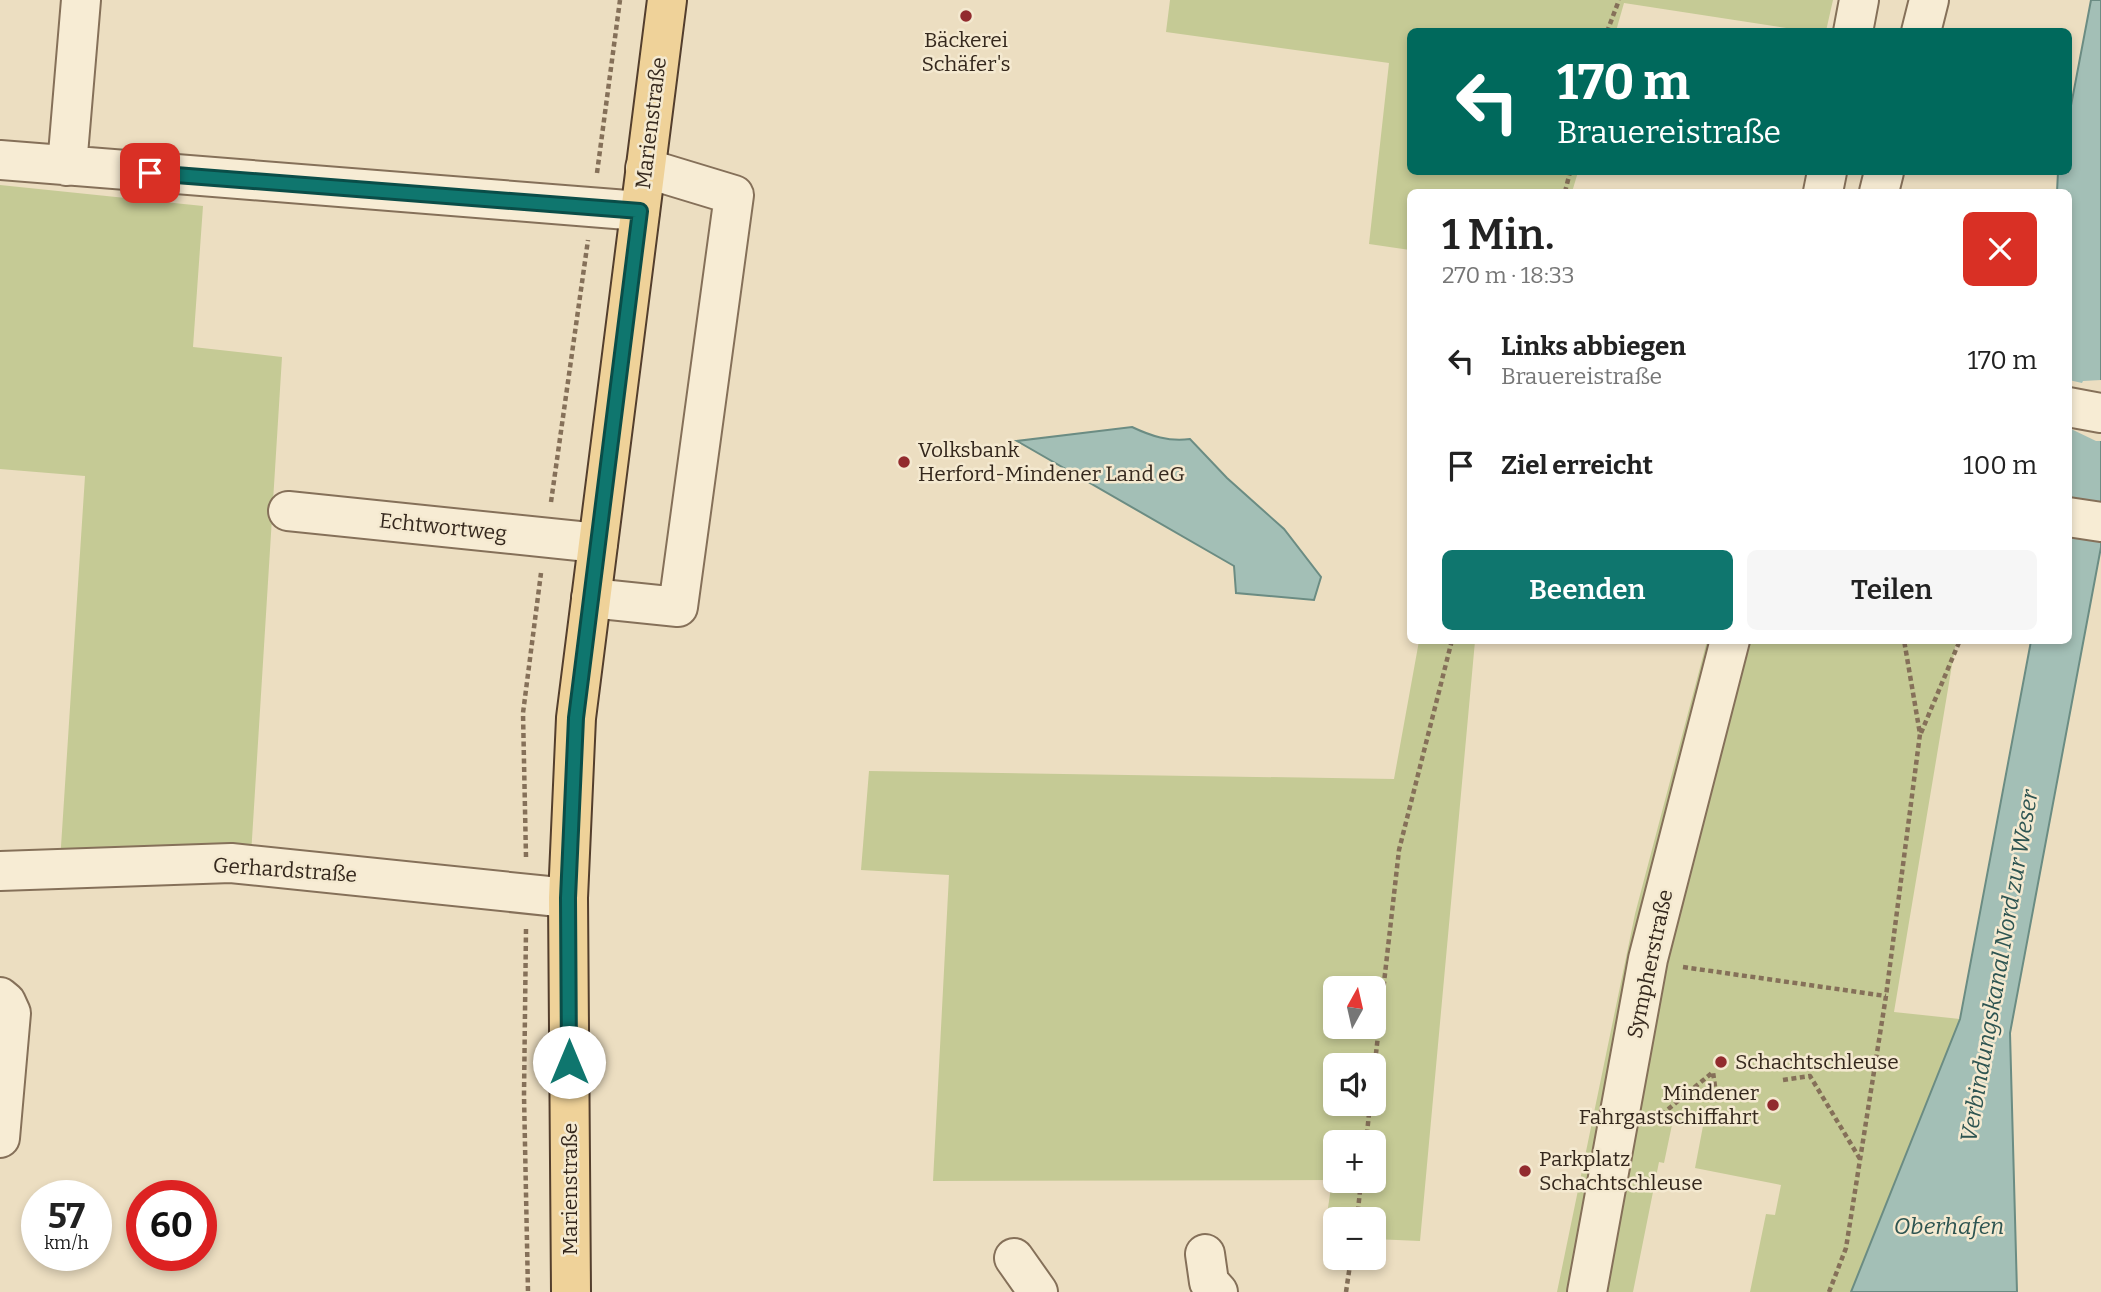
<!DOCTYPE html>
<html lang="de">
<meta charset="utf-8">
<style>
:root{--surface:#fff;--page:#f6f6f6;--text:#222;--muted:#767676;--accent:#0f766e}
body{margin:0;font-family:Bitter,serif;background:var(--page);color:var(--text);height:100vh;display:flex;flex-direction:column;font-size:26px;white-space:nowrap}
*{box-sizing:border-box;margin:0}
p{font-size:23px;color:var(--muted)}
.icon{flex:none;width:38px;height:38px;fill:none;stroke:currentColor;stroke-width:2;stroke-linecap:round;stroke-linejoin:round}
.map{position:relative;flex:1;overflow:hidden}
.panel{position:absolute;left:1407px;top:189px;width:665px;height:455px;display:flex;flex-direction:column;background:var(--surface);border-radius:10px;box-shadow:0 4px 10px #0003}
.panel>*{flex:none}
.guide{position:absolute;left:1407px;top:28px;width:665px;height:147px;border-radius:10px;box-shadow:0 4px 10px #0003;background:#00695c;color:#fff;overflow:hidden}
.needle{width:46px;rotate:8deg}
.fabs{position:absolute;left:1323px;top:976px;display:grid;gap:14px}
.fabs a{display:grid;place-items:center;width:63px;height:63px;border-radius:10px;background:var(--surface);box-shadow:0 4px 10px #0003;font-size:35px}
.speed{position:absolute;left:21px;top:1180px;display:flex;gap:14px;font-size:35px;font-weight:700;text-align:center}
.speed>*{display:grid;place-content:center;width:91px;height:91px;border-radius:50%;background:var(--surface);box-shadow:0 4px 10px #0003;line-height:1}
.speed small{font-size:18px;font-weight:400}
.speed .limit{border:10px solid #d22;background:#fff;color:#111}
.pin{position:absolute;display:grid;place-items:center;width:60px;height:60px;color:#fff;margin:-30px;border-radius:14px;box-shadow:0 4px 10px #0006}
.me{position:absolute;width:77px;margin:-38px;rotate:0deg;stroke-linejoin:round;filter:drop-shadow(0 0 5px #0008)}
.turn{display:flex;align-items:center;gap:24px;height:147px;padding:0 35px;font-size:32px}
.turn .icon{width:91px;height:91px;stroke-width:2.5}
.turn b{display:block;font-size:49px;line-height:60px}
.round{display:grid;place-items:center;flex:none;width:74px;height:74px;border-radius:10px;background:var(--page)}
.head{display:flex;align-items:center;justify-content:space-between;height:119px;padding:0 35px}
h1{font-size:42px;font-weight:600;line-height:52px}
.cta{display:flex;gap:14px;margin-top:auto;padding:14px 35px}
.cta a{flex:1;height:80px;border-radius:10px;background:var(--accent);color:#fff;font-size:28px;font-weight:600;line-height:80px;text-align:center}
.cta a+a{background:var(--page);color:var(--text)}
ul{padding:0;list-style:none}
li{display:flex;align-items:center;gap:21px;height:105px;padding:0 35px}
li div{flex:1}
li b{display:block;font-size:26px}
li em{font-style:normal}
.map>svg:first-child{display:block}
.green{fill:#c5ca95;fill-rule:evenodd}
.water{fill:#a3bfb6;stroke:#6b8c83;stroke-width:2}
.pier{fill:#ecdec1}
.lines{fill:none;stroke-linecap:round;stroke-linejoin:round}
.minor-casing{stroke:#857059;stroke-width:42}
.major-casing{stroke:#533e2d;stroke-width:42}
.path{stroke:#857059;stroke-width:4.5;stroke-dasharray:5 3.5;stroke-linecap:butt}
.minor{stroke:#f7ecd4;stroke-width:38}
.major{stroke:#efd299;stroke-width:38}
.route-casing{stroke:#0a4d48;stroke-width:18}
.route{stroke:#0f766e;stroke-width:12}
.poi-dot{fill:#922b2e;stroke:#f4e9d0;stroke-width:2.5}
.labels{text-anchor:middle;stroke-width:5;stroke-linejoin:round;paint-order:stroke}
.poi-label{font-size:21px;fill:#35281d;stroke:#f4e9d0;text-anchor:start}
.street-label{font-size:21px;fill:#35281d;stroke:#f4e9d0}
.water-label{font-size:23px;font-style:italic;fill:#2d5451;stroke:#f4e9d0}
</style>
<div class="map">
<svg width="2101" height="1292" viewBox="0 0 2101 1292">
<rect width="100%" height="100%" fill="#ecdec1"/>
<path class="green" d="M1170,0H1833L1826,31H1806L1624,3L1616,31L1410,32V172H1578L1572,192H1410V250L1369,244L1389,63L1166,32Z
M0,185L203,206L193,347L282,357L251,855L60,862L85,476L0,469Z
M1419,641H1475L1420,1241L1374,1239V1220H1335V1236H1324L1332,1180L933,1181L949,875L861,870L869,771L1394,779ZM1335,989H1374V1027H1335ZM1335,1066H1374V1104H1335ZM1335,1143H1374V1181H1335Z
M1707,641H1956L1894,1012L1960,1019L1851,1292H1750L1766,1214L1775,1215L1781,1185L1695,1168L1703,1126L1673,1120L1664,1163L1659,1162L1633,1292H1557L1635,914Z"/>
<path class="water" d="M2091,0H2101V547L2010,1033L2017,1292H1851L1960,1019L2031,641L2068,640V192H2057L2058,172H2068L2069,116Z
M1132,427C1151,436 1169,442 1190,439L1227,478L1284,529L1321,577L1314,600L1236,593L1234,566L1017,441Z"/>
<path class="pier" d="M2069,380L2082,383L2083,381L2101,380V441H2096L2069,428Z"/>
<g class="lines">
<g class="minor-casing">
<path id="minor" d="M1853,32L1859,0
M1921,32L1929,0
M0,160L640,211
M67,166L81,0
M1823,192L1827,172
M1879,192L1884,172
M2068,407L2101,413
M288,511L598,543
M2068,517L2101,522
M591,598L678,607L734,195L645,168
M0,871L231,863L568,898
M0,997L6,1002L11,1013L0,1138
M1205,1254L1209,1282L1218,1292
M1014,1258L1038,1292
M1587,1292L1648,959L1730,640"/>
</g>
<g class="major-casing">
<path id="major" d="M571,1292L568,898L576,718L667,0"/>
</g>
<path class="path" d="M1607,32L1619,0
M597,173L620,0
M1565,192L1570,172
M551,502L588,240
M1921,733L1960,640
M526,857L523,713L541,573
M526,929L524,1095L528,1292
M1683,967L1886,996
M1374,1071L1399,850L1452,640
M1783,1080L1810,1076L1860,1159
M1655,1120L1713,1072L1716,1094L1681,1099
M1366,1143L1370,1104
M1357,1220L1361,1181
M1346,1292L1351,1258
M1829,1292L1846,1248L1886,996L1920,734L1904,640"/>
<use href="#minor" class="minor"/>
<use href="#major" class="major"/>
</g>
<g class="lines">
<g class="route-casing">
<path id="route" d="M150,173L640,211L576,718L568,898L569,1062"/>
</g>
<use href="#route" class="route"/>
</g>
<g class="poi-dot">
<circle cx="966" cy="16" r="7"/>
<circle cx="904" cy="462" r="7"/>
<circle cx="1721" cy="1062" r="7"/>
<circle cx="1773" cy="1105" r="7"/>
<circle cx="1525" cy="1171" r="7"/>
</g>
<g class="labels">
<g class="poi-label">
<text x="966" y="47" text-anchor="middle">Bäckerei<tspan x="966" dy="24">Schäfer's</tspan></text>
<text x="918" y="457">Volksbank<tspan x="918" dy="24">Herford-Mindener Land eG</tspan></text>
<text x="1735" y="1069">Schachtschleuse</text>
<text x="1759" y="1100" text-anchor="end">Mindener<tspan x="1759" dy="24">Fahrgastschiffahrt</tspan></text>
<text x="1539" y="1166">Parkplatz<tspan x="1539" dy="24">Schachtschleuse</tspan></text>
</g>
<g class="street-label">
<text transform="translate(651 123) rotate(-83)" y="7">Marienstraße</text>
<text transform="translate(443 527) rotate(6)" y="7">Echtwortweg</text>
<text transform="translate(285 870) rotate(4)" y="7">Gerhardstraße</text>
<text transform="translate(1650 964) rotate(-78)" y="7">Sympherstraße</text>
<text transform="translate(570 1189) rotate(-90)" y="7">Marienstraße</text>
</g>
<g class="water-label">
<text transform="translate(1999 966) rotate(-80)" y="8">Verbindungskanal Nord zur Weser</text>
<text x="1949" y="1234">Oberhafen</text>
</g>
</g>
</svg>
<div class="fabs">
<a><svg class="needle" viewBox="-14 -14 28 28"><path d="M0-13l5 13h-10z" fill="#e53935"/><path d="M0 13l5-13h-10z" fill="#767676"/></svg></a>
<a><svg class="icon" aria-label="sound" viewBox="0 0 24 24"><path d="M4 9h4l5-4v14l-5-4H4zM17 9q2 3 0 6"/></svg></a>
<a>+</a>
<a>−</a>
</div>
<div class="speed"><div>57<small>km/h</small></div><div class="limit">60</div></div>
<div class="pin" style="left:150px;top:173px;background:#d93025"><svg class="icon" aria-label="arrive" viewBox="0 0 24 24"><path d="M6 21V4h12l-3 4 3 4H6"/></svg></div>
<svg class="me" style="left:569px;top:1062px" viewBox="-20 -20 40 40"><circle r="19" fill="#fff"/><path d="M0-13L10 11 0 6-10 11z" fill="#0f766e"/></svg>
<div class="guide">
<div class="turn"><svg class="icon" aria-label="left" viewBox="0 0 24 24"><path d="M17 20v-9H6M10 6l-5 5 5 5"/></svg><div><b>170 m</b>Brauereistraße</div></div>
</div>
<section class="panel">
<div class="head"><div><h1>1 Min.</h1><p>270 m · 18:33</p></div><a class="round" style="background:#d93025;color:#fff"><svg class="icon" aria-label="close" viewBox="0 0 24 24"><path d="M6 6l12 12M18 6L6 18"/></svg></a></div>
<ul>
<li><svg class="icon" aria-label="left" viewBox="0 0 24 24"><path d="M17 20v-9H6M10 6l-5 5 5 5"/></svg><div><b>Links abbiegen</b><p>Brauereistraße</p></div><em>170 m</em></li>
<li><svg class="icon" aria-label="arrive" viewBox="0 0 24 24"><path d="M6 21V4h12l-3 4 3 4H6"/></svg><div><b>Ziel erreicht</b></div><em>100 m</em></li>
</ul>
<div class="cta"><a>Beenden</a><a>Teilen</a></div>
</section>
</div>
